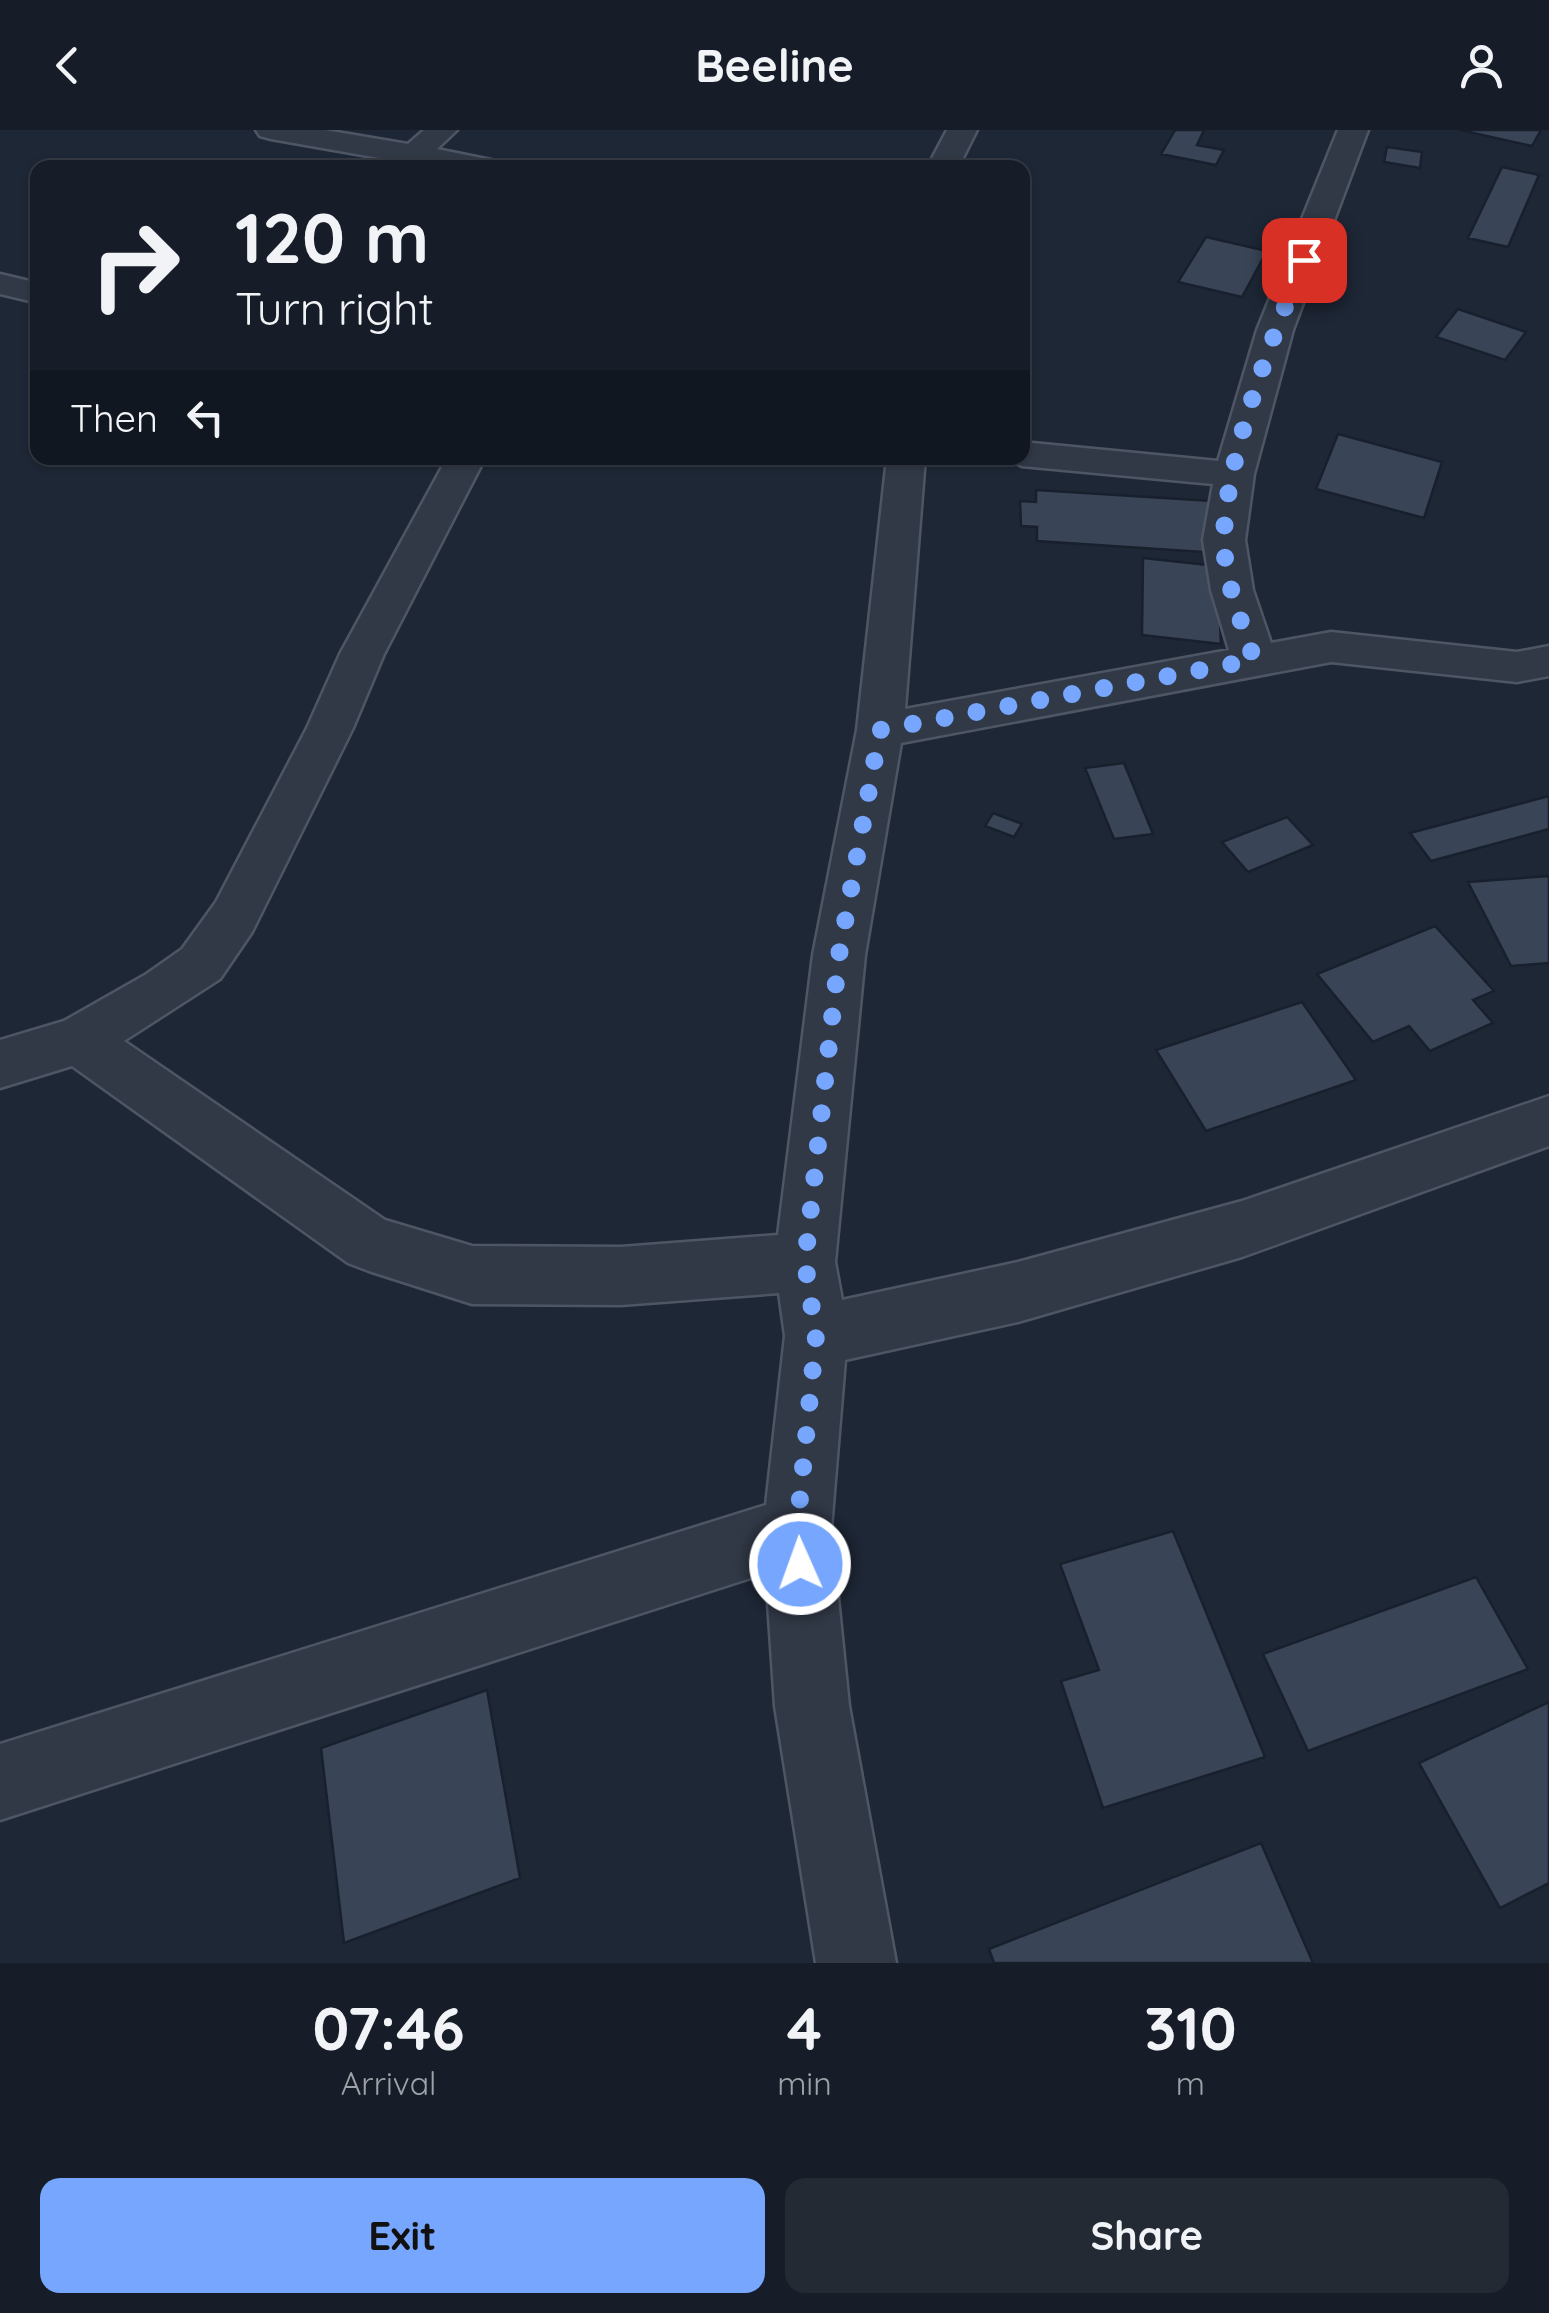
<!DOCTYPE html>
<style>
:root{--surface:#161d28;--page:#232a34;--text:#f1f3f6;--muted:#9ea2a8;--line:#353b45;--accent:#76a6fd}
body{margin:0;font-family:Quicksand,sans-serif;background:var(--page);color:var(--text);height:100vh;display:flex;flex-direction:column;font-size:38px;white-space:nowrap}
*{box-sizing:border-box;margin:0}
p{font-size:32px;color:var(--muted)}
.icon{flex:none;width:55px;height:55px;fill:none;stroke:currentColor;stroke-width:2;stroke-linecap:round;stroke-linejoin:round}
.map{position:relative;height:1833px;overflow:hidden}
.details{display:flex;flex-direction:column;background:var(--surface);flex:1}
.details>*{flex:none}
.banner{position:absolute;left:30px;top:30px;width:1000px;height:305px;border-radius:20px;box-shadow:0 2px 8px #0004,0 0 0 2px var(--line);background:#161d28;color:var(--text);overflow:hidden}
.pin{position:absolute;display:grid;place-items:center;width:85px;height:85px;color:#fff;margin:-42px;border-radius:20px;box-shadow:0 5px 15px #0006}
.me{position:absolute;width:110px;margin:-55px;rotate:358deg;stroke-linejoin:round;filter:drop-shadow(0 0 8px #0008)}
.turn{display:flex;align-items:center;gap:35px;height:210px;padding:0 40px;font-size:45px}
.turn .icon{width:130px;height:130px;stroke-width:2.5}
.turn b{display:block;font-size:70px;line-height:85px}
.then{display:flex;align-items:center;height:95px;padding:0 40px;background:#0003;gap:20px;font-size:38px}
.eta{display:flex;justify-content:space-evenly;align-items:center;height:170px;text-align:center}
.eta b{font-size:60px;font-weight:700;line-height:70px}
.action{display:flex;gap:20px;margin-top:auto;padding:20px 40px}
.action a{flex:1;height:115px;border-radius:20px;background:var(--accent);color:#111;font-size:40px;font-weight:700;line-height:115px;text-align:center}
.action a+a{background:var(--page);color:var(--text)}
header{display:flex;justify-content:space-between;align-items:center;height:130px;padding:0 40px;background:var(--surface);font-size:45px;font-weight:700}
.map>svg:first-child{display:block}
.building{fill:#394557;stroke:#19202d;stroke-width:2.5}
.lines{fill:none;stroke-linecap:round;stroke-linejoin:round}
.minor-casing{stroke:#4e5665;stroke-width:5}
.minor{fill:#313947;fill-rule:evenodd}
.route{stroke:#76a6fd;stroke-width:18;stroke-dasharray:0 32.4}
</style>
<header><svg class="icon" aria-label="back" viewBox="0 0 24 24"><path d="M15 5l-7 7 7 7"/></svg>Beeline<svg class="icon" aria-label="person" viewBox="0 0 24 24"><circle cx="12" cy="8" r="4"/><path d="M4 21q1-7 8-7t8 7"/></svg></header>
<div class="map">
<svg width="1549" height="1833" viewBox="0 0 1549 1833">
<rect width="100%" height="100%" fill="#1e2736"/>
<path class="building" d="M1175,0H1204L1197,15L1224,20L1216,35L1161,24Z
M1460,0H1541L1532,16Z
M1387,17L1422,22L1420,38L1384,32Z
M1502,37L1539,45L1508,117L1468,108Z
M1206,107L1267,121L1242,167L1178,152Z
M1458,179L1526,202L1505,230L1436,207Z
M1338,304L1442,332L1424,388L1316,359Z
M1036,360L1212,371L1218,423L1037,411V397L1021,396L1020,371L1036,372Z
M1143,428L1217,436L1221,514L1142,505Z
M1124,633L1153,704L1114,709L1085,638Z
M1549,666V699L1431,731L1410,703Z
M993,683L1022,694L1014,707L985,696Z
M1287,687L1313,715L1248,742L1222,712Z
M1549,746V833L1511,836L1468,752Z
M1435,796L1494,861L1473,870L1493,893L1430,921L1409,896L1373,912L1317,844Z
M1302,872L1356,950L1206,1001L1156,920Z
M1173,1401L1265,1627L1103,1678L1061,1551L1099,1540L1060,1434Z
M1476,1447L1528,1539L1308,1621L1263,1524Z
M487,1560L520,1748L344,1813L321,1618Z
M1549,1572V1753L1500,1778L1419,1633Z
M1261,1713L1313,1833H994L989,1819Z"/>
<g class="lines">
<g class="minor-casing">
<path id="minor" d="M256,0H325L408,14L424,0H457L437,19L496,31L500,38H436L271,9L260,6Z
M947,0H977L958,38H927Z
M1338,0H1368L1293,200L1254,344L1245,410L1253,460L1271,513L1331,502L1517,522L1549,516V546L1517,552L1331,532L901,613L865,825L835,1132L842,1170L1018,1132L1242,1071L1549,966V1016L1242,1127L1018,1192L845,1230L831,1399L849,1576L896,1833H816L775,1576L766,1443L0,1690V1614L766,1375L785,1206L779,1163L621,1175L472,1174L369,1141L348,1133L72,936L0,958V910L64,891L145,845L182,819L216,772L307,598L340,524L447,328H485L384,524L353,598L252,802L220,849L124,911L385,1090L472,1116L621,1117L778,1105L813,825L857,600L887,328H925L905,579L1229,520L1211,460L1203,410L1213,354L1022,336L1005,328H1022V312L1218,331L1257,200Z
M0,144L38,153V173L0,164Z"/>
</g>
<use href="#minor" class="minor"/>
</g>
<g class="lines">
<path class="route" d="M800,1434L797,1399L816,1206L805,1132L839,825L880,600L1254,530C1242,492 1224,451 1224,410C1224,332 1273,204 1304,130"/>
</g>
</svg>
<div class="pin" style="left:1304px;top:130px;background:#d93025"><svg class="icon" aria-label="arrive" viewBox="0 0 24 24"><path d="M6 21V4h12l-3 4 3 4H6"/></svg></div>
<svg class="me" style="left:800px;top:1434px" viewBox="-20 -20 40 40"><circle r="17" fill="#76a6fd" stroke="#fff" stroke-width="3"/><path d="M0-11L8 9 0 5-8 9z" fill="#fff"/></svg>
<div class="banner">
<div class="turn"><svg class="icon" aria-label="right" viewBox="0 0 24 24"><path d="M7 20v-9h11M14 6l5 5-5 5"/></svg><div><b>120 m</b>Turn right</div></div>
<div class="then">Then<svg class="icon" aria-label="left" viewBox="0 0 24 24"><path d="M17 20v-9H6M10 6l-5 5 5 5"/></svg></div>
</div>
</div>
<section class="details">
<div class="eta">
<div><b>07:46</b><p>Arrival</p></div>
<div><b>4</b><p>min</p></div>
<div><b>310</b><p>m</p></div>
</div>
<div class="action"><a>Exit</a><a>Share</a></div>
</section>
